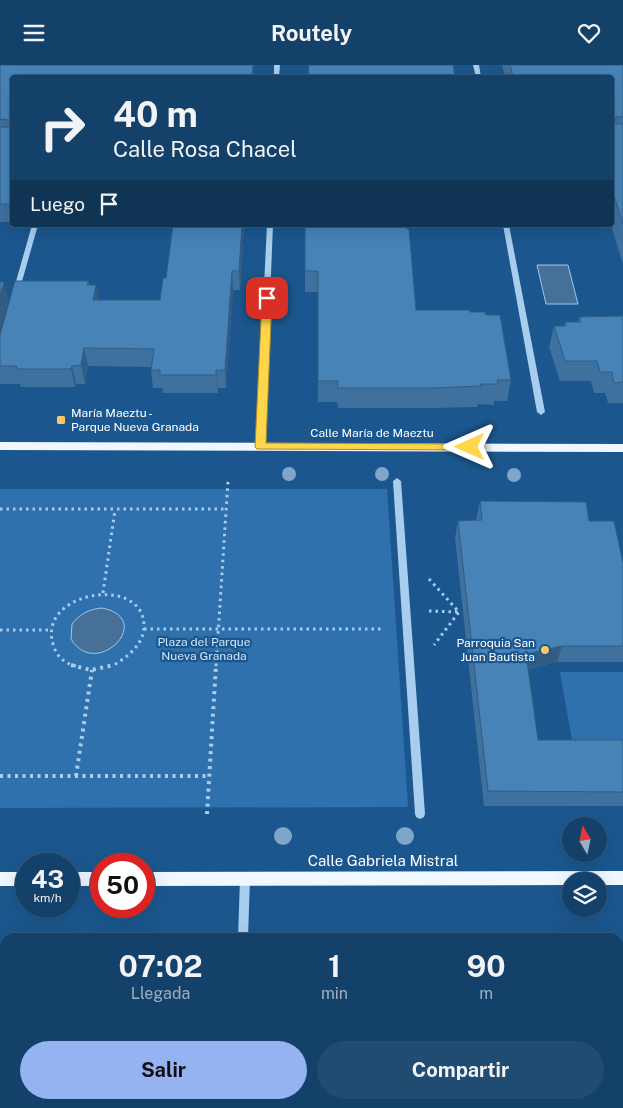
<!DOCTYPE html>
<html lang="es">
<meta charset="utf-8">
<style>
:root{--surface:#14416a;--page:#214c72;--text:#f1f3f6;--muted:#9dafc1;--line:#335a7e;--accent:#95b2f1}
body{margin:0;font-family:"Public Sans",sans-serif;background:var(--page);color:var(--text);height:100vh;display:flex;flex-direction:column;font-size:19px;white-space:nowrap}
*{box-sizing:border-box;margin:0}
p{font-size:16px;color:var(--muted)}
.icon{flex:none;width:28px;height:28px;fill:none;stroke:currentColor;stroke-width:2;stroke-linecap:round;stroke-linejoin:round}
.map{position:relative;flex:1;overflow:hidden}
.sheet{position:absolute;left:0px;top:868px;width:624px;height:176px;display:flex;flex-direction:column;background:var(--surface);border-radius:15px 15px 0 0;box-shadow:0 5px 20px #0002,0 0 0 1px var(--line)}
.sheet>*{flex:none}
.hud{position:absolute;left:10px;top:10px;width:604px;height:152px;border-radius:5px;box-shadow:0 5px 20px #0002,0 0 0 1px var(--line);background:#14416a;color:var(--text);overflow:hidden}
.needle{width:32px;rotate:351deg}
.fabs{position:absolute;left:562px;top:752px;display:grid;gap:10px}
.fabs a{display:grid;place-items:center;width:45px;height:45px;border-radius:50%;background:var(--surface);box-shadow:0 5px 20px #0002,0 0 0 1px var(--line);font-size:25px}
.speed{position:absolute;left:15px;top:788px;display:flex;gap:10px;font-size:25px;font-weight:700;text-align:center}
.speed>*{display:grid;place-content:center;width:65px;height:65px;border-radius:50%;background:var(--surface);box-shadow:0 5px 20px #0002,0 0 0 1px var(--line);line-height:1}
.speed small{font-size:12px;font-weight:400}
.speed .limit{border:8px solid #d22;background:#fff;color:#111}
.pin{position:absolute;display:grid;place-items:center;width:42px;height:42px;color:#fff;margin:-21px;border-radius:10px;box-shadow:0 2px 8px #0006}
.me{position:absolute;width:55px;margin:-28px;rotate:270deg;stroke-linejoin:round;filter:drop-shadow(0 0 4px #0008)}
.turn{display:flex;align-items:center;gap:18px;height:105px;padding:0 20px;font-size:22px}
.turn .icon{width:65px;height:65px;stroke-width:2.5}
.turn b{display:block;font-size:35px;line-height:42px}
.then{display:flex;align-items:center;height:48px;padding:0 20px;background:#0003;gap:10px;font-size:19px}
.eta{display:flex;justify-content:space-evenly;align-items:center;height:85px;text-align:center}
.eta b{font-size:30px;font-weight:700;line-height:35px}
.button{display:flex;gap:10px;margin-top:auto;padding:10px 20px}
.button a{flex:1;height:58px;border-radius:30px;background:var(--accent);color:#111;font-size:20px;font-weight:700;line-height:58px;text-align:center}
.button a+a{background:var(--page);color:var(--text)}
header{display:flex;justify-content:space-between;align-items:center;height:65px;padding:0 20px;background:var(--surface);font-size:22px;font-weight:700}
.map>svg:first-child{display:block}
.green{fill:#2e71ac}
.water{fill:#467098;stroke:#9bc9f0}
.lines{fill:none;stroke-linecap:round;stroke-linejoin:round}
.path-far1{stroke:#a8cdee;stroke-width:3;stroke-dasharray:2.5 4;stroke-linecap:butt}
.path{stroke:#a8cdee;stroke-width:4;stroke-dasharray:3 4.5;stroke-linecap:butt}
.minor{fill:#a8cdee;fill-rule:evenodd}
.major{fill:#eff7ff;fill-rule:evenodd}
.tree{fill:#7da6c9}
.wall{fill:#3e719e}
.shaded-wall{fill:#325c81}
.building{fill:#4883b8;stroke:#325c81}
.route{fill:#ffd54a;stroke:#a68a30}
.poi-dot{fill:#ffc665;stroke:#1b578e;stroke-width:2}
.labels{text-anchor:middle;stroke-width:4.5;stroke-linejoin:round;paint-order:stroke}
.poi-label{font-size:12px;fill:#fff;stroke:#1b578e;text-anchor:start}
.street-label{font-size:12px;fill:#fff;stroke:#1b578e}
.park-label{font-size:12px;fill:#cee6fa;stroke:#1b578e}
.near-street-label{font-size:15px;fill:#fff;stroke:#1b578e}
</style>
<header><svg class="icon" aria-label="menu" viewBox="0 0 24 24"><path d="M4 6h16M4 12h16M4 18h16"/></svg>Routely<svg class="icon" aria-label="heart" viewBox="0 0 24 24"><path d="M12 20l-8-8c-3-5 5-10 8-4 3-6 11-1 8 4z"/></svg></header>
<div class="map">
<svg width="623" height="1043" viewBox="0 0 623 1043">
<rect width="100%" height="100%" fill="#1b578e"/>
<path class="green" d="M0,424H387L408,742L0,743Z
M560,607H623V681H573Z"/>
<path class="water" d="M537,200H568L578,239H546Z
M102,543C157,554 96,616 71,574L72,559C80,549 89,544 102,543Z"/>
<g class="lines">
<path class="path-far1" d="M0,444H227
M429,514L459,547L434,580
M103,528L115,445
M429,546L460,547
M144,564H384
M0,565H51
M76,601C66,599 57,592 54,582C33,527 144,508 144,561C144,580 126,593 112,601
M216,601L228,416"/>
<path class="path" d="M71,600L91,605L114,600
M0,711H210
M76,711L92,605
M207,749L216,600"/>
<path class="minor" d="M274,0H280L279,12H274Z
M473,0H479L481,12H476Z
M32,160H38L19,227L16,229L13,227Z
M267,160H273L264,382L260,385L256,382Z
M503,160H509L545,347L541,350L537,347Z
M397,413L401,416L425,749L424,752L420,754L416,752L415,749L393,416Z
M245,809L249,810L250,814L248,872H238L240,814L241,810Z
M230,1039H242V1043H230Z"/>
<path class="major" d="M0,377L623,379V387L0,385Z
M623,806V820H599V816H571V820L144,821V807Z
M0,807H26V821H0Z
M69,807H101V821H69Z"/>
</g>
<g class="tree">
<circle cx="289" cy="409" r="7"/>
<circle cx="382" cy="409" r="7"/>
<circle cx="514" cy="410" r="7"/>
<circle cx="283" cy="771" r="9"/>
<circle cx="405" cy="771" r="9"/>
</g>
<path class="wall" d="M0,0H254V12H12V157H0Z
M502,0H623V199L611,160V12H505Z
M244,160L240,225H233L226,323H218V328H163L162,323H153L151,305V302L88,301L85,319H76L75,322H21L20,319H0V270L89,216V220L99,235H160L166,213Z
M305,160L416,245L470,247L511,315L507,336H494V340L478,339L477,342L430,343H338L337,337H318V227H305Z
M623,251V338H608L605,328H594L591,316H560L549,282L554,261H564L565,257H578L579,252Z
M480,436L589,456L623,498V597H557L528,604L538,675H623V741H484L455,473L458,456L476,455Z
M0,879H5V979H0Z
M533,1039H619L623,1043H534Z"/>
<path class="shaded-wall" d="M253,0H254V12H252Z
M242,160H244L240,225L239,206Z
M232,206L233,225L226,323L225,305Z
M4,217L9,235L0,267V230Z
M96,220L100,238L93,235Z
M84,283L88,301L85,319L81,300Z
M72,301L76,319L75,322L71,304Z
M216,305L218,323V328L216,310Z
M562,581L557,597L521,605L526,589Z"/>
<path class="building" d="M0,0H253L252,12H12V139H0V62H8L10,60L9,55L0,54Z
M309,0H453L455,12H308Z
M510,0H623V52H616L614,58L616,59H623V159L611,121V12H513Z
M173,160H242L239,206H232L225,305H216V310H160V305H151L154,284L84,283L81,300L72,301L71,304H16L17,301H0V270L15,216H89L87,220H96L93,235H160L163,213H166Z
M305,160H407V164H409L416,245H470V247H485L486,250H500L511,315H497L498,319H480L481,321L433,323H338V316H318V206H305Z
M0,217H4L0,230Z
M623,251V317L614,318L612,307H600L597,296H565L554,261H566L565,257H581L579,252Z
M480,436L586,437L589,456H614L623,498V581H562L526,589L538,675H623V727L488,726L458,456L482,455Z
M0,879H5V968H0Z
M619,915L623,941V1043H543L542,1039H619Z"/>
<path class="route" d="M267,230L272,233L266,378L470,379L474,380V385L257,384L255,382L262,233Z"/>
<g class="poi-dot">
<rect x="56" y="350" width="10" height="10" rx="2.5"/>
<circle cx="545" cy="585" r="5"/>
</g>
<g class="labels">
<g class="poi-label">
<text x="71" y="352">María Maeztu -<tspan x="71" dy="14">Parque Nueva Granada</tspan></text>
<text x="535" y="582" text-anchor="end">Parroquia San<tspan x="535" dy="14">Juan Bautista</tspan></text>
</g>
<g class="street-label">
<text x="372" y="372">Calle María de Maeztu</text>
</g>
<g class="park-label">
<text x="204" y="581">Plaza del Parque<tspan x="204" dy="14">Nueva Granada</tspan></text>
</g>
<g class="near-street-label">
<text x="383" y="801">Calle Gabriela Mistral</text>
</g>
</g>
</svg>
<div class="fabs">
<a><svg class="needle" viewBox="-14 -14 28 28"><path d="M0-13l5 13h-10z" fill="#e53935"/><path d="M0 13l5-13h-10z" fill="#9dafc1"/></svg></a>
<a><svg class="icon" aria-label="layers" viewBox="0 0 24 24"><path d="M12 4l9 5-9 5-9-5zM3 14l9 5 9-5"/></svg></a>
</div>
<div class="speed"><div>43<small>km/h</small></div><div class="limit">50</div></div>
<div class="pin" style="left:267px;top:233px;background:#d93025"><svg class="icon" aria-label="arrive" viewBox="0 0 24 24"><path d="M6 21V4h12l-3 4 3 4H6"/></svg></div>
<svg class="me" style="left:470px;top:382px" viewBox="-20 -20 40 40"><path d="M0-17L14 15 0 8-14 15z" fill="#ffd54a" stroke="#fff" stroke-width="4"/></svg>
<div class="hud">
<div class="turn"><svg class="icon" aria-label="right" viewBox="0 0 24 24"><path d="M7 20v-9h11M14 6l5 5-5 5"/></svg><div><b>40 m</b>Calle Rosa Chacel</div></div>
<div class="then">Luego<svg class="icon" aria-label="arrive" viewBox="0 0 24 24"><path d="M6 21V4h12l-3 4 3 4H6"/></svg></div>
</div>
<section class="sheet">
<div class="eta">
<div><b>07:02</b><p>Llegada</p></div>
<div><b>1</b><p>min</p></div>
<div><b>90</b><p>m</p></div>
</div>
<div class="button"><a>Salir</a><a>Compartir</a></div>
</section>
</div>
